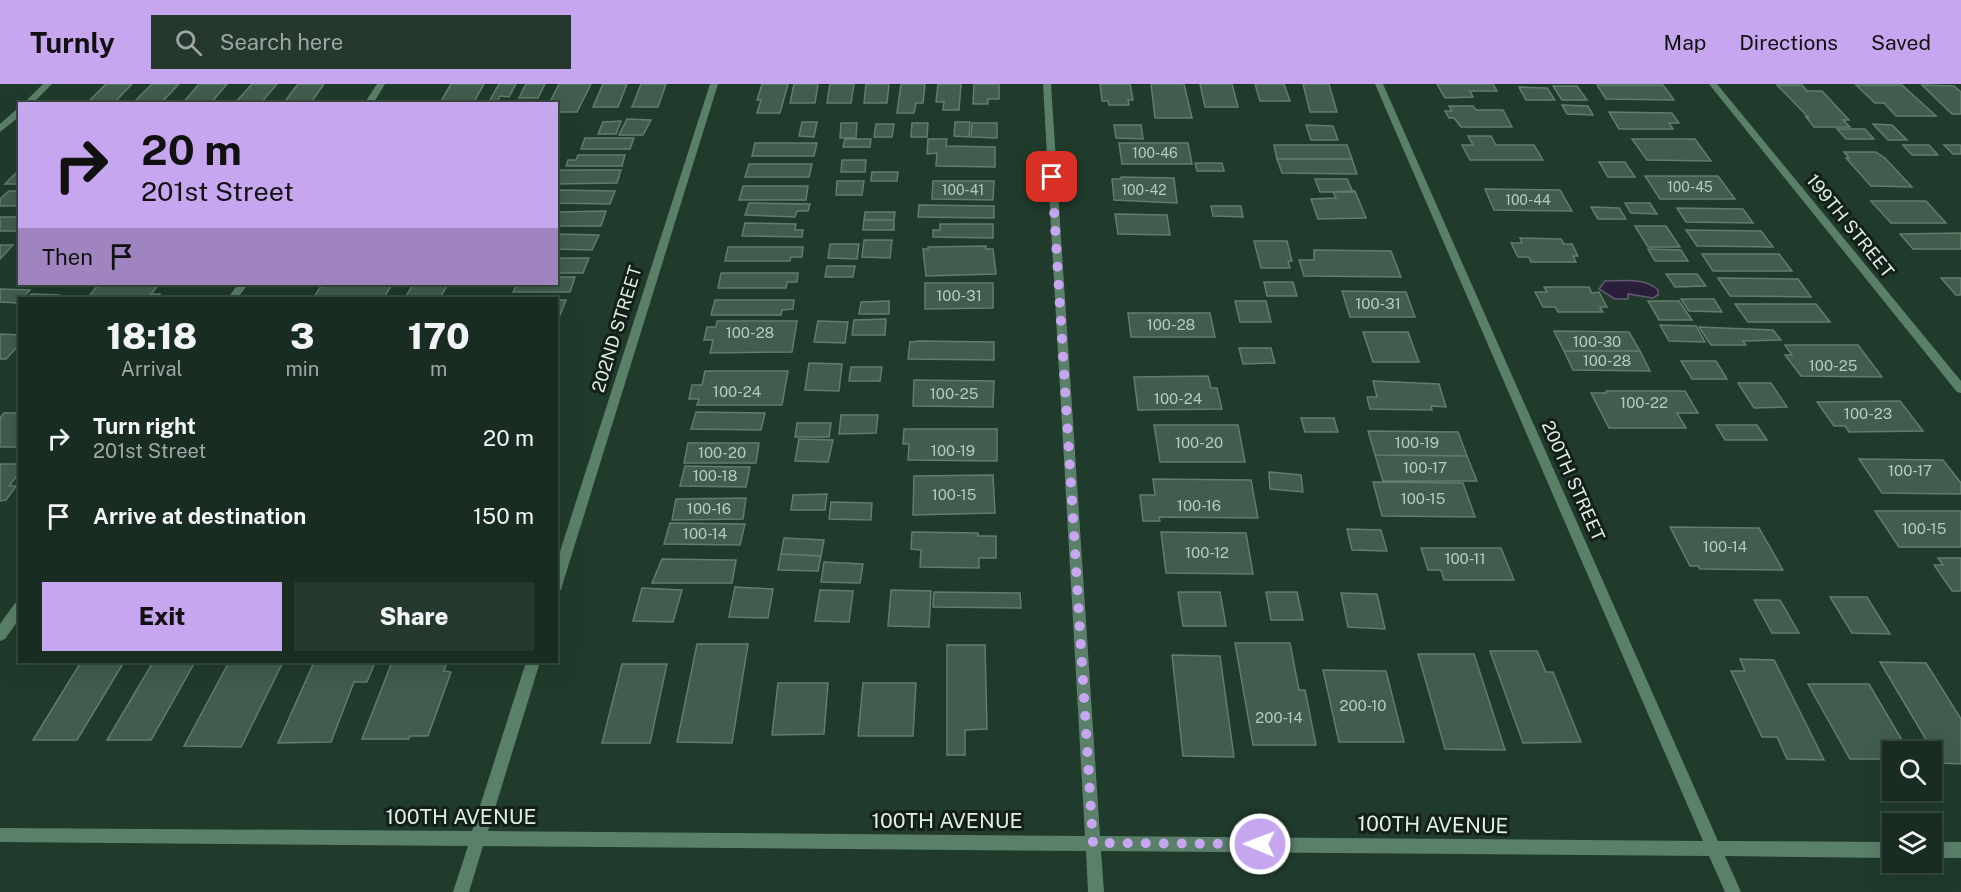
<!DOCTYPE html>
<style>
:root{--surface:#182c21;--page:#25382e;--text:#f1f3f6;--muted:#9fa7a5;--line:#36483f;--accent:#c7a6f0}
body{margin:0;font-family:"Public Sans",sans-serif;background:var(--page);color:var(--text);height:100vh;display:flex;flex-direction:column;font-size:22px;white-space:nowrap}
*{box-sizing:border-box;margin:0}
p{font-size:20px;color:var(--muted)}
.icon{flex:none;width:33px;height:33px;fill:none;stroke:currentColor;stroke-width:2;stroke-linecap:round;stroke-linejoin:round}
.map{position:relative;flex:1;overflow:hidden}
.side{position:absolute;left:18px;top:213px;width:540px;height:366px;display:flex;flex-direction:column;background:var(--surface);border-radius:0px;box-shadow:0 6px 24px #0002,0 0 0 2px var(--line)}
.side>*{flex:none}
.guide{position:absolute;left:18px;top:18px;width:540px;height:183px;border-radius:0px;box-shadow:0 6px 24px #0002,0 0 0 2px var(--line);background:#c7a6f0;color:#111;overflow:hidden}
.buttons{position:absolute;left:1882px;top:657px;display:grid;gap:12px}
.buttons a{display:grid;place-items:center;width:60px;height:60px;border-radius:0px;background:var(--surface);box-shadow:0 6px 24px #0002,0 0 0 2px var(--line);font-size:30px}
.pin{position:absolute;display:grid;place-items:center;width:51px;height:51px;color:#fff;margin:-26px;border-radius:12px;box-shadow:0 3px 9px #0006}
.me{position:absolute;width:66px;margin:-33px;rotate:271deg;stroke-linejoin:round;filter:drop-shadow(0 0 4px #0008)}
.turn{display:flex;align-items:center;gap:21px;height:126px;padding:0 24px;font-size:27px}
.turn .icon{width:78px;height:78px;stroke-width:2.5}
.turn b{display:block;font-size:42px;line-height:51px}
.then{display:flex;align-items:center;height:57px;padding:0 24px;background:#0003;gap:12px;font-size:22px}
.eta{display:flex;justify-content:space-evenly;align-items:center;height:102px;text-align:center}
.eta b{font-size:36px;font-weight:800;line-height:42px}
.primary-button{display:flex;gap:12px;margin-top:auto;padding:12px 24px}
.primary-button a{flex:1;height:69px;border-radius:0px;background:var(--accent);color:#111;font-size:24px;font-weight:800;line-height:69px;text-align:center}
.primary-button a+a{background:var(--page);color:var(--text)}
ul{padding:0;list-style:none}
li{display:flex;align-items:center;gap:18px;height:78px;padding:0 24px}
li div{flex:1}
li b{display:block;font-size:22px}
li em{font-style:normal}
header{display:flex;align-items:center;gap:36px;box-sizing:border-box;height:84px;padding:0 30px;background:var(--accent);color:#111}
header strong{font-size:28px}
nav{display:flex;gap:33px;margin-inline-start:auto;font-size:21px}
.search{width:420px;height:54px;background:var(--page);display:flex;align-items:center;gap:15px;box-sizing:border-box;padding:0 21px;border-radius:0px;color:var(--muted);font-size:22px}
.map>svg:first-child{display:block}
.water{fill:#2b1d3c;stroke:#615c6e;stroke-width:1.5}
.building{fill:#415d4d;stroke:#617d6c;stroke-width:1.5}
.lines{fill:none;stroke-linecap:round;stroke-linejoin:round}
.street{fill:#5b806a;fill-rule:evenodd}
.route{stroke:#c7a6f0;stroke-width:10;stroke-dasharray:0 18}
.labels{text-anchor:middle;stroke-width:6;stroke-linejoin:round;paint-order:stroke}
.far-number-label{font-size:14px;fill:#b7cabe}
.number-label{font-size:15px;fill:#b7cabe}
.street-label{font-size:18px;fill:#deeee4;stroke:#131f18}
.near-street-label{font-size:21px;fill:#deeee4;stroke:#131f18}
</style>
<header>
<strong>Turnly</strong>
<div class="search"><svg class="icon" aria-label="search" viewBox="0 0 24 24"><circle cx="10" cy="10" r="6"/><path d="M15 15l6 6"/></svg>Search here</div>
<nav><a>Map</a><a>Directions</a><a>Saved</a></nav>
</header>
<div class="map">
<svg width="1961" height="808" viewBox="0 0 1961 808">
<rect width="100%" height="100%" fill="#203b2c"/>
<path class="water" d="M1605,197C1623,197 1645,193 1658,206V211L1653,214L1628,210V215H1615L1599,205Z"/>
<path class="building" d="M106,0H132L113,20H86Z
M152,0H179L160,20H132Z
M199,0H227L210,20H182Z
M252,0H277L260,20H234Z
M298,0H324L310,20H283Z
M451,0H484L473,20L441,17Z
M499,0H516L509,13L500,12L497,18H489Z
M526,0H545L538,14H519Z
M559,0H591L577,28H556V20H549Z
M603,0H627L618,23H593Z
M641,0H666L658,23H632Z
M762,0H788L780,29H757L761,16H757Z
M794,0H818L815,19H790Z
M830,0H854L851,19H827Z
M866,0H889L887,19H864Z
M901,0H925L923,19H916L914,29H897Z
M938,0H961L959,26H943L944,18H936Z
M974,0H999V15H988V20H973Z
M1100,0H1130L1133,16H1128L1129,21H1109L1108,17H1102Z
M1151,0H1184L1192,34H1155Z
M1200,0H1232L1238,23H1205Z
M1255,0H1284L1290,17H1260Z
M1303,0H1329L1337,28H1310Z
M1437,0H1493L1497,7H1470L1473,13L1445,14Z
M1597,1H1663L1674,16L1606,15Z
M1777,1H1802L1807,7H1822L1849,36H1843L1850,43H1814L1806,33L1809,34Z
M1856,1H1902L1936,32H1896L1884,19H1875Z
M1922,1L1954,2L1961,8V30H1952Z
M1553,2H1577L1587,16H1562Z
M1519,3L1547,4L1555,16H1526Z
M1562,21L1588,22L1593,31L1567,30Z
M1449,22H1473L1476,26H1503L1512,43H1461L1454,34H1449L1445,27H1452Z
M1609,28L1672,29L1679,39H1669L1673,45H1619Z
M627,35L651,36L643,51H619Z
M621,37L616,50H598L603,38Z
M802,38H817L814,53L799,52Z
M955,38H970L969,53L954,52Z
M841,39H857L856,54H840Z
M912,39H928L927,53H911Z
M972,39H997V54L971,53Z
M876,40H894L892,53H874Z
M1873,40L1892,41L1907,56H1888Z
M1114,41H1141L1143,55L1116,54Z
M1306,41L1333,42L1338,56H1311Z
M1837,45H1865L1874,55H1846Z
M1468,52H1491L1496,61H1534L1543,76H1470L1462,61H1473Z
M585,54H634L630,65H581Z
M845,55H871L870,63H843Z
M928,55H947L946,62L995,63V83L936,82L937,69L927,70Z
M1632,55H1695L1711,77L1647,76Z
M755,59H817L814,72H752Z
M1119,59H1188L1192,80H1122Z
M1274,61H1347L1352,75H1277Z
M1903,61H1929L1938,71H1912Z
M1944,61H1961V70H1953Z
M1844,68H1876L1885,74L1912,103L1871,102L1846,74H1849Z
M578,71H625L622,82H566L568,76H576Z
M1277,75H1352L1357,90L1282,89Z
M842,76H866L865,88H841Z
M1599,78H1625L1635,93H1608Z
M1195,79H1222L1224,87H1197Z
M749,80H812L809,93H745Z
M557,86H621L617,99L556,100Z
M18,87L20,100H5Z
M872,88H898L897,97H871Z
M1645,92H1718L1735,115H1660Z
M1121,93L1174,94L1177,119L1114,116L1112,95H1121Z
M1315,95H1347L1353,108H1320Z
M837,97H864L862,111H836Z
M933,97H994L993,116L932,115Z
M743,102H808L806,116H739Z
M1485,105L1560,106L1572,127L1494,126Z
M556,106L615,107L610,120L556,119Z
M9,107H20V122H0V115Z
M1355,107L1366,134L1318,135L1311,115L1336,114L1333,108Z
M1871,117H1926L1946,139H1891Z
M749,119H755L810,120L808,127H797L795,133L745,131Z
M1625,119H1650L1657,130L1631,129Z
M919,121L994,122V134L918,133Z
M1211,122H1241L1243,133L1213,132Z
M1591,123L1619,124L1626,135H1598Z
M1677,124L1743,125L1753,139L1686,138Z
M606,127L601,142H556V128Z
M865,128H895L894,136H864Z
M1115,130L1167,131L1170,151L1118,150Z
M0,133H20V147H0Z
M864,136H894V146H863Z
M745,139L796,140L795,146H803L802,153L742,152Z
M940,140H993V154L933,153V146H940Z
M1635,142H1666L1680,163H1648Z
M1686,146L1761,147L1773,163L1697,162Z
M1961,149V165H1913L1900,150Z
M556,150L599,151L592,166L556,165Z
M1520,154L1561,155L1564,160H1572L1578,172H1573L1576,178H1531L1529,173H1518L1511,159H1522Z
M864,156H892L890,174L862,173Z
M1254,157H1287L1292,177H1288L1290,184H1261Z
M830,160H859L857,175L828,174Z
M0,161H13L0,175Z
M986,162V165H993L996,190L926,192L923,165H928V163Z
M728,163H803L802,173H791L790,177H725Z
M1648,165L1681,166L1688,177H1655Z
M1314,166L1391,167L1401,193L1304,192L1299,176H1314Z
M1702,170H1779L1792,187H1713Z
M556,174H589L583,189H556Z
M827,182H855L853,193H825Z
M721,189H798L797,198H787L786,204H718Z
M1666,190H1697L1706,202L1675,203Z
M556,193H575L570,208H513L517,200H556Z
M1718,194L1798,195L1811,213L1730,212Z
M1941,194H1961V211H1956Z
M1264,198H1293L1297,212H1267Z
M925,199H993V224L925,225Z
M99,200H159L151,210H160L156,214H101L103,212H89Z
M413,200H448L440,214H405Z
M322,201L391,202L384,214H313Z
M1544,203H1589L1592,209L1599,208L1607,223H1600L1603,228H1558L1555,223H1543L1535,208H1547Z
M0,205L30,206L18,219L0,218Z
M1342,207L1406,208L1415,233H1350Z
M31,210L59,211L56,214H27Z
M1681,215H1714L1722,228L1689,227Z
M556,216H566L560,231H556Z
M715,216H794L793,225L782,226L781,231H711Z
M889,217V230H859L861,218Z
M1235,217H1266L1271,238H1240Z
M1648,217H1679L1692,236H1659Z
M1735,220H1816L1830,238H1748Z
M1128,229H1210L1215,253H1131Z
M886,235L885,251H852L854,236Z
M717,237H797L792,268L710,269L713,256H704L707,243H716Z
M818,237L848,238L845,259L814,258Z
M1660,241L1696,242L1705,258L1669,257Z
M1699,243L1773,246L1781,256L1743,257L1746,261H1711Z
M1554,247L1629,248L1640,267H1564Z
M1363,248H1408L1419,278H1373Z
M0,250L20,251V260L6,275H0Z
M919,257L994,258V276L908,275L910,258Z
M1785,261H1858L1882,293L1801,292L1785,271H1792Z
M1239,264H1271L1275,279L1243,280Z
M1564,267H1640L1650,287L1573,286Z
M1681,277H1716L1727,295H1692Z
M809,279L842,280L839,307L805,306Z
M851,283H882L880,297H849Z
M705,287H788L782,321H697L699,315H689L692,301H702Z
M1208,292L1211,304H1217L1222,325L1138,326L1134,293Z
M914,296L994,297L993,323L913,322Z
M1373,297L1439,300L1446,323L1431,322L1432,326L1370,325L1367,313H1377Z
M1738,299H1771L1787,323L1754,324Z
M1606,307H1685L1698,329H1677L1686,344H1609L1591,309H1606Z
M1900,317L1923,347L1849,348L1845,342H1834L1817,318Z
M696,328L765,329L761,346L691,345Z
M4,329H20V363H0V334Z
M841,331H878L876,349L839,350Z
M1301,334H1334L1338,348H1305Z
M797,339H831L829,353H795Z
M1154,341H1238L1245,378H1160Z
M1716,341H1757L1767,356H1725Z
M904,345H997V377L908,376L909,360H903Z
M1368,347L1458,348L1467,372L1375,371Z
M799,355L833,356L828,378L795,377Z
M688,359H759L756,379H684Z
M1375,371L1467,372L1477,397H1383Z
M1859,375L1943,376L1961,399V410L1882,409Z
M0,380H20V388L9,402H16L6,416L0,417Z
M685,382L737,383H750L746,403L680,402Z
M1269,388L1301,391L1303,408L1270,405Z
M993,391L995,429L913,431L914,392Z
M1153,395L1251,396L1258,434L1159,433L1160,437H1143L1140,411H1155Z
M1373,398L1463,399L1475,433L1382,432Z
M827,410L825,426H791L793,411Z
M746,414L743,435L672,436L676,415Z
M831,418L872,419L871,436L829,435Z
M1875,427H1961V463H1899Z
M670,439L745,440L740,461L664,460Z
M1670,443L1759,444L1783,486L1700,485L1698,482H1690Z
M1347,445L1381,446L1387,467L1352,466Z
M912,448L978,449V452H996V474H979V484L920,483L921,466L911,465Z
M1161,448L1246,449L1253,490L1166,489Z
M784,454L824,456L821,472L781,470Z
M1421,464H1501L1514,496H1444L1441,486H1428Z
M781,470L821,472L818,487L778,486Z
M1938,474H1961V507H1952L1934,481H1943Z
M662,475L729,476H736L732,499H652Z
M824,478L863,480L860,499L821,498Z
M735,503L773,505L768,534L729,533Z
M642,504L682,506L673,538L633,537Z
M820,506L853,507L849,538L815,537Z
M891,506L931,507L929,543L888,542Z
M934,508L1020,509L1021,524L933,523Z
M1178,508H1220L1226,542H1183Z
M1266,508H1297L1303,536H1271Z
M1341,509L1377,510L1385,545L1348,543Z
M1830,513H1867L1890,550L1852,549Z
M1754,516H1780L1799,549H1772Z
M1235,559H1290L1299,606H1305L1316,661H1253Z
M697,560H748L732,659L677,658Z
M947,561H985L987,645L965,646V671H947Z
M1490,567H1537L1546,588H1553L1581,658L1523,659Z
M1418,570H1474L1505,666L1445,665Z
M1172,571L1220,572L1234,673L1183,672Z
M1740,575L1774,576L1824,676L1787,675L1777,653H1762L1731,587H1745Z
M81,578H124L77,656H33Z
M153,578H195L151,656H107Z
M229,578H283L241,663L184,662Z
M314,578H375L367,598H354L331,658L278,659Z
M392,578H447L444,587L451,588L428,652H410L409,655H362Z
M1880,578L1926,579L1961,635V680L1940,679Z
M622,580H667L650,659H602Z
M1323,586L1386,587L1404,658H1339Z
M778,599H828L824,650L772,651Z
M863,599H916L913,652H858Z
M1808,600H1869L1909,668H1893V675H1850Z"/>
<g class="lines">
<path class="street" d="M43,0H52L32,20H23Z
M377,0H385L373,20H364Z
M710,0H718L562,502L561,506L556,507V480Z
M1043,0H1051L1100,752L1703,757L1375,0H1383L1718,757L1893,758V774L1725,772L1741,808H1725L1709,772L1101,767L1104,808H1088L1086,767L483,762L469,808H453L468,762L0,758V744L472,747L526,578H540L488,747L1085,752Z
M1709,0H1717L1961,297V309L1957,308Z
M17,25H20V32L0,48V40Z
M238,200H248L238,214H228Z
M20,518V534L5,555L0,557V540L15,519Z
M1932,758H1961V774H1932Z"/>
</g>
<g class="lines">
<path class="route" d="M1052,93L1093,759L1260,760"/>
</g>
<g class="labels">
<g class="far-number-label">
<text x="1155" y="74">100-46</text>
<text x="1690" y="108">100-45</text>
<text x="963" y="111">100-41</text>
<text x="1144" y="111">100-42</text>
<text x="1528" y="121">100-44</text>
</g>
<g class="number-label">
<text x="959" y="217">100-31</text>
<text x="1378" y="225">100-31</text>
<text x="1171" y="246">100-28</text>
<text x="750" y="254">100-28</text>
<text x="1597" y="263">100-30</text>
<text x="1607" y="282">100-28</text>
<text x="1833" y="287">100-25</text>
<text x="737" y="313">100-24</text>
<text x="954" y="315">100-25</text>
<text x="1178" y="320">100-24</text>
<text x="1644" y="324">100-22</text>
<text x="1868" y="335">100-23</text>
<text x="1199" y="364">100-20</text>
<text x="1417" y="364">100-19</text>
<text x="953" y="372">100-19</text>
<text x="722" y="374">100-20</text>
<text x="1425" y="389">100-17</text>
<text x="1910" y="392">100-17</text>
<text x="715" y="397">100-18</text>
<text x="954" y="416">100-15</text>
<text x="1423" y="420">100-15</text>
<text x="1199" y="427">100-16</text>
<text x="709" y="430">100-16</text>
<text x="1924" y="450">100-15</text>
<text x="705" y="455">100-14</text>
<text x="1725" y="468">100-14</text>
<text x="1207" y="474">100-12</text>
<text x="1465" y="480">100-11</text>
<text x="1363" y="627">200-10</text>
<text x="1279" y="639">200-14</text>
</g>
<g class="street-label">
<text transform="translate(1850 142) rotate(51)" y="6">199TH STREET</text>
<text transform="translate(617 245) rotate(-73)" y="6">202ND STREET</text>
<text transform="translate(1573 397) rotate(66)" y="6">200TH STREET</text>
</g>
<g class="near-street-label">
<text x="461" y="740">100TH AVENUE</text>
<text x="947" y="744">100TH AVENUE</text>
<text transform="translate(1433 741) rotate(1)" y="7">100TH AVENUE</text>
</g>
</g>
</svg>
<div class="buttons">
<a><svg class="icon" aria-label="search" viewBox="0 0 24 24"><circle cx="10" cy="10" r="6"/><path d="M15 15l6 6"/></svg></a>
<a><svg class="icon" aria-label="layers" viewBox="0 0 24 24"><path d="M12 4l9 5-9 5-9-5zM3 14l9 5 9-5"/></svg></a>
</div>
<div class="pin" style="left:1052px;top:93px;background:#d93025"><svg class="icon" aria-label="arrive" viewBox="0 0 24 24"><path d="M6 21V4h12l-3 4 3 4H6"/></svg></div>
<svg class="me" style="left:1260px;top:760px" viewBox="-20 -20 40 40"><circle r="17" fill="#c7a6f0" stroke="#fff" stroke-width="3"/><path d="M0-11L8 9 0 5-8 9z" fill="#fff"/></svg>
<div class="guide">
<div class="turn"><svg class="icon" aria-label="right" viewBox="0 0 24 24"><path d="M7 20v-9h11M14 6l5 5-5 5"/></svg><div><b>20 m</b>201st Street</div></div>
<div class="then">Then<svg class="icon" aria-label="arrive" viewBox="0 0 24 24"><path d="M6 21V4h12l-3 4 3 4H6"/></svg></div>
</div>
<section class="side">
<div class="eta">
<div><b>18:18</b><p>Arrival</p></div>
<div><b>3</b><p>min</p></div>
<div><b>170</b><p>m</p></div>
</div>
<ul>
<li><svg class="icon" aria-label="right" viewBox="0 0 24 24"><path d="M7 20v-9h11M14 6l5 5-5 5"/></svg><div><b>Turn right</b><p>201st Street</p></div><em>20 m</em></li>
<li><svg class="icon" aria-label="arrive" viewBox="0 0 24 24"><path d="M6 21V4h12l-3 4 3 4H6"/></svg><div><b>Arrive at destination</b></div><em>150 m</em></li>
</ul>
<div class="primary-button"><a>Exit</a><a>Share</a></div>
</section>
</div>
